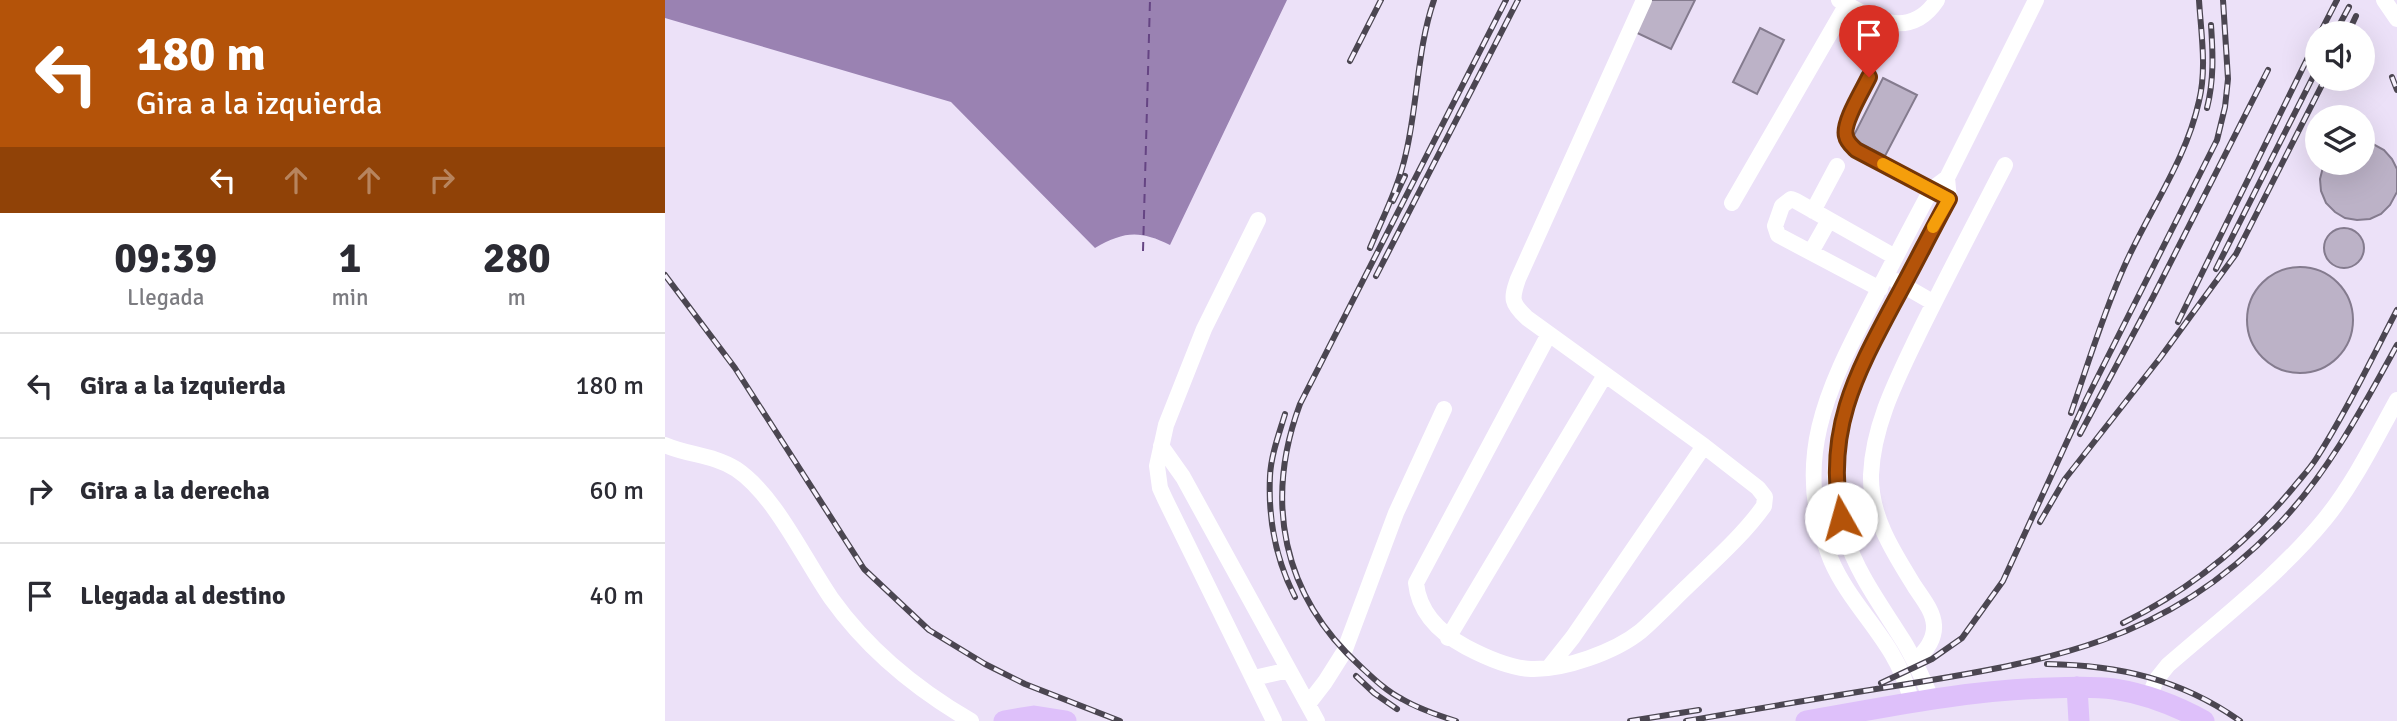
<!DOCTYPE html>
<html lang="es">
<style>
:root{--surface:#fff;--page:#f7f7f7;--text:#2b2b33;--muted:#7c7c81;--line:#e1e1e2}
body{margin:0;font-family:Signika,sans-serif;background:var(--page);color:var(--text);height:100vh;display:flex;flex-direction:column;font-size:26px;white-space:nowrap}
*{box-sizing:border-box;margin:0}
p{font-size:23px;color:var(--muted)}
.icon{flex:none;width:38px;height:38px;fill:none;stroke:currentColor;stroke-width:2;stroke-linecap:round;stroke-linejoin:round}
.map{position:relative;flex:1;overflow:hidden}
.side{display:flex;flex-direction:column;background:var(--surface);width:665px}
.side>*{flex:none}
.hud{background:#b45309;color:#fff;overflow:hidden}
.tools{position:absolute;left:1640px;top:21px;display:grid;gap:14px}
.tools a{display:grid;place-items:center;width:70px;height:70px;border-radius:50%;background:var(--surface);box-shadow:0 7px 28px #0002;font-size:35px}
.pin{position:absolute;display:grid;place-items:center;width:60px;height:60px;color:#fff;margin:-72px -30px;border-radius:50% 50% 50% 0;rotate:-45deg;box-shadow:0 0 7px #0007}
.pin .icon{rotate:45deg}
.me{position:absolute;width:77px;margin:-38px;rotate:353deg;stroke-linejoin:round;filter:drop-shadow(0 0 5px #0008)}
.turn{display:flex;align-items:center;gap:24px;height:147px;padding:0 21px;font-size:32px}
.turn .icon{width:91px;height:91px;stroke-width:2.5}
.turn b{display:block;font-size:49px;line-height:60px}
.lanes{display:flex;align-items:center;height:66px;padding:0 21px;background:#0003;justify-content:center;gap:35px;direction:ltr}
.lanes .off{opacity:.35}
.eta{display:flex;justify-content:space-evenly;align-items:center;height:119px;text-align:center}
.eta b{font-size:42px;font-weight:800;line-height:49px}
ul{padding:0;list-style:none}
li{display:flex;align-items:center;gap:21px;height:105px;padding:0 21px;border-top:2px solid var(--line)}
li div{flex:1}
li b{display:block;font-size:26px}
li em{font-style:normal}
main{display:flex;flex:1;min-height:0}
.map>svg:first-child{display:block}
.water{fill:#9a82b2}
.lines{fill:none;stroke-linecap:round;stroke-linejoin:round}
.ferry{stroke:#654483;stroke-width:2;stroke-dasharray:9 7;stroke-linecap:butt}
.building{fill:#bcb2c7;stroke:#847b8e;stroke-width:2}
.minor{stroke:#fff;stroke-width:16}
.major{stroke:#dec0fa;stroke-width:21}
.rail-casing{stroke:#4b4651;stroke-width:6}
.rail{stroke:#f7f1fe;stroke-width:3.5;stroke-dasharray:10;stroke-linecap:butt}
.route-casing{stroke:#753606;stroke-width:18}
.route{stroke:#b45309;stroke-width:12}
.slow{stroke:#f59e0b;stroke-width:12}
</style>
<main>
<section class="side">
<div class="hud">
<div class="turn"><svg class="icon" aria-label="left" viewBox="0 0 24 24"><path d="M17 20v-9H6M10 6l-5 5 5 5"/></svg><div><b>180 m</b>Gira a la izquierda</div></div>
<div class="lanes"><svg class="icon" aria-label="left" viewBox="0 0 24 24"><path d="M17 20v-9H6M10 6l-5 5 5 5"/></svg><svg class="icon off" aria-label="ahead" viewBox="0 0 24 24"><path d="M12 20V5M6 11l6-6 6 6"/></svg><svg class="icon off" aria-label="ahead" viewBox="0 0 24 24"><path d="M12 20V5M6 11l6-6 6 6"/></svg><svg class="icon off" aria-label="right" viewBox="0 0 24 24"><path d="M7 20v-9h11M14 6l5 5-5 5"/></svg></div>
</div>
<div class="eta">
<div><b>09:39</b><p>Llegada</p></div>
<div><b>1</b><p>min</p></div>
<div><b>280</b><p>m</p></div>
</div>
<ul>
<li><svg class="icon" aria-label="left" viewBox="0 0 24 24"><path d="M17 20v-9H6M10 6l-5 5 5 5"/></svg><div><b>Gira a la izquierda</b></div><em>180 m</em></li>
<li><svg class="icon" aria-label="right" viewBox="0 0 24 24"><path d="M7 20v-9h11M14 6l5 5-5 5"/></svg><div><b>Gira a la derecha</b></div><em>60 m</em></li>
<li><svg class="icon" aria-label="arrive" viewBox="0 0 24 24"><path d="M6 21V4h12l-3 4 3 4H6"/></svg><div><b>Llegada al destino</b></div><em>40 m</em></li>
</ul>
</section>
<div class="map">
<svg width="1732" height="721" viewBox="0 0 1732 721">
<rect width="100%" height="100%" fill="#ece1f8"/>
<path class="water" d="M0,0H622L505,245C475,230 459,231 430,248L286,102L0,18Z"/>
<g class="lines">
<path class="ferry" d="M478,251L485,0"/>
</g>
<path class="building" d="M983,0H1030L1006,49L968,31Z
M1095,28L1119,40L1092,94L1068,82Z
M1218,78L1252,95L1220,156L1187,139Z
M1698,142L1708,144L1719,150L1727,159L1732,169V192L1725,205L1716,214L1705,219L1692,220L1680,218L1670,212L1661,203L1656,191L1655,179L1659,163H1698Z
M1659 248a20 20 0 1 1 40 0a20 20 0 1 1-40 0Z
M1582 320a53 53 0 1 1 106 0a53 53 0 1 1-106 0Z"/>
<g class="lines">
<path class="minor" d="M1174,0C1207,19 1245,41 1272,0
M1719,0L1732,19
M1204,77C1198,90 1177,123 1181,136C1182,142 1187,146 1191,150L1275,195
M1067,203L1182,4
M1148,211L1172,166
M593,220L539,329L501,425L492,466L495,488L500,499L609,721
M1146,252L1164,220
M1231,281L1269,303
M1215,289L1113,235L1110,226L1117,206L1126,199L1131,201L1230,257
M884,334L751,583C754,613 775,633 801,647C820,657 844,668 866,669C899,670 950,652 976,631C993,616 1009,599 1026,583C1051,559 1079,534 1099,506L1100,497L1093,488L1039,446L862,318C846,303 846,299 853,279L979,0
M0,445C23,455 49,455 71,469C110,495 139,559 166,598C203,650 251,689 306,721
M496,446L518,477L652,721
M783,638L940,375
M1250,661C1260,652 1270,639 1269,625C1268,611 1258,599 1250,587C1229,553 1205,517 1206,475C1208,425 1232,379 1253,335C1281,278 1311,221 1340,165
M885,666L908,637L1039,446
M589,678L624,670
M1484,697L1491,680L1503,665C1557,618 1615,574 1660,519C1689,483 1710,440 1732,400
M1267,700C1258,680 1250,660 1239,642C1218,608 1192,574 1180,535C1151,446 1192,373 1232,298C1249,265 1266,232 1284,199L1282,178
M1247,702C1242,685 1236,669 1227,654C1208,622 1181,595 1166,560C1123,455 1167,381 1214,289C1231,256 1248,223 1266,190L1282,178L1371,0
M643,704L660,682L679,652L731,513L779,409"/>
<path class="major" d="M1412,687L1414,721
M339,721L369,716L401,721
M1141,721C1221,707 1303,690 1384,688C1406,687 1428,686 1449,689C1481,694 1510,705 1539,721"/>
<g class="rail-casing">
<path id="rail" d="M1655,33L1672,0
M1670,33L1684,7
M1683,33L1691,16
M685,61L716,0
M1727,77L1732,90
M1542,108C1549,80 1548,54 1546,25
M728,201L740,176
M705,248C718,217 734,186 741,153C753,102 752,49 769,0
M1551,269L1652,69
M0,275L70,368L199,569L264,630L320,664L360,684L455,721
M711,276L853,0
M1513,322L1652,39
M1406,413C1423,364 1438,314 1459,267C1483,212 1521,161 1534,101C1542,68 1536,33 1534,0
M620,414C614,434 606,455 605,476C603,517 611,560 630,597
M1415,434L1488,297L1603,70
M1375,522L1400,479L1495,358L1571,254L1660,79
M1458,623C1523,591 1581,544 1628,488C1635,479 1644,470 1651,459C1681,412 1706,360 1732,310
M1382,664C1453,665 1516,679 1575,721
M691,676L709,693L732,709
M1216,683L1267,659L1297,638L1338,581L1421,400L1552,140L1560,107L1563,79L1558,0
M791,721C772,715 754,709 737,699C721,691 708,678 695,666C617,595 599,501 635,404L841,0
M965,721L1034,710
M1021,721C1091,709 1160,697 1230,686C1384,661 1499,643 1612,526C1662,475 1698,407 1732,345"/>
</g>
<use href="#rail" class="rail"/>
</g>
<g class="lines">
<g class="route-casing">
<path id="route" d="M1176,518C1160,429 1191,374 1231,299C1249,266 1266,232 1284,199L1191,150C1187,146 1182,142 1181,136C1177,123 1198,90 1204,77"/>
</g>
<use href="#route" class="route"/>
<path class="slow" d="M1218,164L1284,199L1268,227"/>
</g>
</svg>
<div class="tools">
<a><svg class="icon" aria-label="sound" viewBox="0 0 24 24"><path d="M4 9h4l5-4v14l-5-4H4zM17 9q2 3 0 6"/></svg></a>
<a><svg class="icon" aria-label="layers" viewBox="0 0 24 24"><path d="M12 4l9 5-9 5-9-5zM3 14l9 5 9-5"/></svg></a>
</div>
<div class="pin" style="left:1204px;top:77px;background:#d93025"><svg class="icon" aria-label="arrive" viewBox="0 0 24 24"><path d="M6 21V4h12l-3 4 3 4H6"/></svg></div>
<svg class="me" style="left:1176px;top:518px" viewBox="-20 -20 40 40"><circle r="19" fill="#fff"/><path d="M0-13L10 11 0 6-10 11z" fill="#b45309"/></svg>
</div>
</main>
